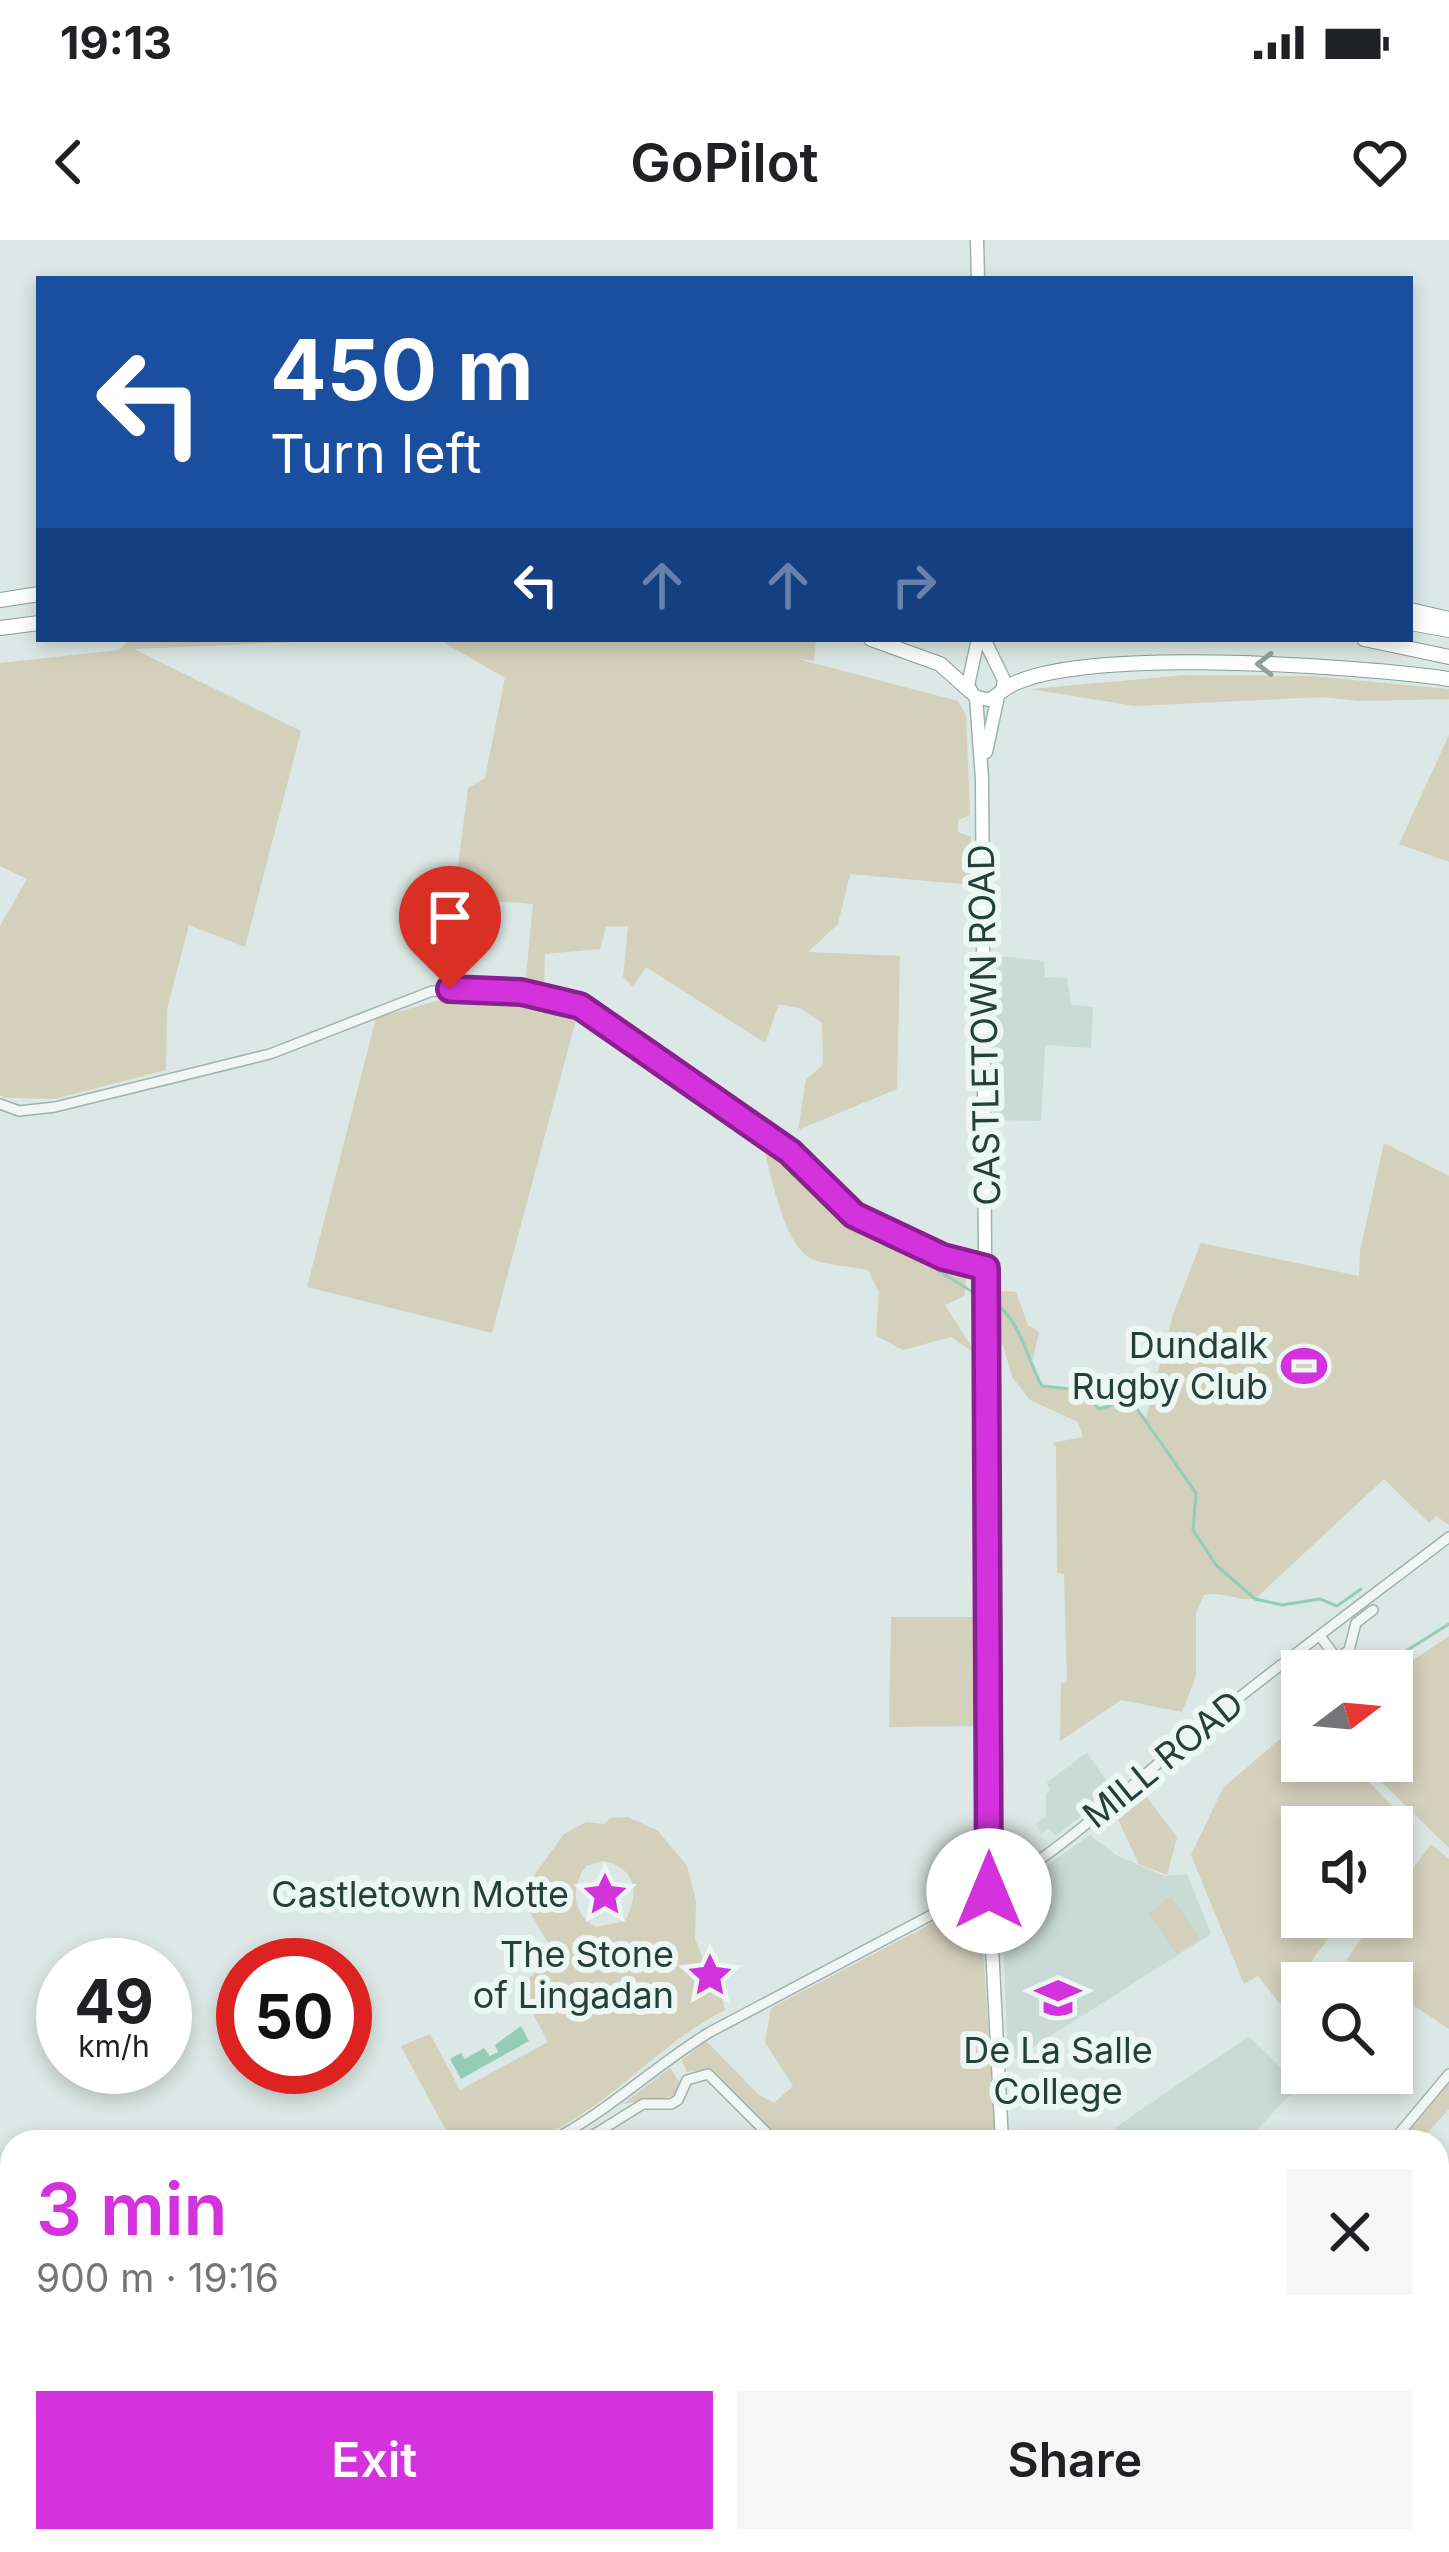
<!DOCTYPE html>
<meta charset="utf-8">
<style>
:root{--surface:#fff;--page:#f6f6f6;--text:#202124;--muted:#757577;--accent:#d432dc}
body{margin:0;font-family:Inter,sans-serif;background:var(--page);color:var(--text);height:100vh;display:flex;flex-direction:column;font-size:45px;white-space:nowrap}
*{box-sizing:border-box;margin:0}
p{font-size:39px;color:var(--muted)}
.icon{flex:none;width:66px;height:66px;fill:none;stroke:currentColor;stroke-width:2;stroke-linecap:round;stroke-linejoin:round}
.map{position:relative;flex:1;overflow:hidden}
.details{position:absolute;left:0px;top:1890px;width:1449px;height:423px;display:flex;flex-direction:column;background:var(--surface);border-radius:36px 36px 0 0;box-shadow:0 6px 18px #0003}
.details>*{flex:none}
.hud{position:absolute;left:36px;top:36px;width:1377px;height:366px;border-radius:0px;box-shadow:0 6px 18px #0003;background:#1a4fa0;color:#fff;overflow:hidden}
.needle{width:78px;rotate:74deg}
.controls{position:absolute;left:1281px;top:1410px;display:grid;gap:24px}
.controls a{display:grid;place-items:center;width:132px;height:132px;border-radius:0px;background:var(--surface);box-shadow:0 6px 18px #0003;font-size:60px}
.speed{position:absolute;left:36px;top:1698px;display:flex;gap:24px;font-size:60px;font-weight:700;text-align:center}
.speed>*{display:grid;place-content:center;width:156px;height:156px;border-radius:50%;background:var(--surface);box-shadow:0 6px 18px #0003;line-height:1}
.speed small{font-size:30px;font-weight:400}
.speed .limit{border:18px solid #d22;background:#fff;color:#111}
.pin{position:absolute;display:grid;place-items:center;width:102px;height:102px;color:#fff;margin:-123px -51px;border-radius:50% 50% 50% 0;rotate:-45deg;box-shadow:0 0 12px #0007}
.pin .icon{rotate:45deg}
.me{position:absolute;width:132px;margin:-66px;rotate:0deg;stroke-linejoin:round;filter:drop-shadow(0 0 9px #0008)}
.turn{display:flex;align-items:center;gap:42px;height:252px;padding:0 36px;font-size:54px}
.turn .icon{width:156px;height:156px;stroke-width:2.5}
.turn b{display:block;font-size:84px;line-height:102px}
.lanes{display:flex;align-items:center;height:114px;padding:0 36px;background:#0003;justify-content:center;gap:60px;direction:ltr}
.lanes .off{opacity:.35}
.round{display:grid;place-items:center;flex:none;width:126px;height:126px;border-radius:0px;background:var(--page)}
.summary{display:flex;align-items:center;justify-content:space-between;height:204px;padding:0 36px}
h1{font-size:72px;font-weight:600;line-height:90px;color:var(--accent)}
.action{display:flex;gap:24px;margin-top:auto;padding:24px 36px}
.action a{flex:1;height:138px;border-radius:0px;background:var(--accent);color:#fff;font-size:48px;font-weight:600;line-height:138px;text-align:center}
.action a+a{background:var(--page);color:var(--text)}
.status{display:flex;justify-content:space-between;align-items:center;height:84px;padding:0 60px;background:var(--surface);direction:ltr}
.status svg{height:33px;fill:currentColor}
header{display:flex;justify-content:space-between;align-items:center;height:156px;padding:0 36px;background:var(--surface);font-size:54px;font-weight:600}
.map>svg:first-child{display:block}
.built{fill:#cadad5}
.green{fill:#d3d0bc;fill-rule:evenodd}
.water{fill:#93cdb6}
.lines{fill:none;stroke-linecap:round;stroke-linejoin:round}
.stream{stroke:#93cdb6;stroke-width:3}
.minor-casing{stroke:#a1b2ae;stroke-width:12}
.major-casing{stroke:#9ab5ad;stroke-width:15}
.highway-casing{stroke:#82a098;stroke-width:16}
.minor{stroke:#eff6f4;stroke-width:9}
.major{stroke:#fff;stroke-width:12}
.highway{stroke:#fff;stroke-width:14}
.oneway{stroke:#92a09c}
.route-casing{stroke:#8a208f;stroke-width:30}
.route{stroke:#d432dc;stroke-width:21}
.labels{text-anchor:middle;stroke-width:12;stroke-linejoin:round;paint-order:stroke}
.street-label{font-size:36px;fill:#244039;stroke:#ecf6f3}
.poi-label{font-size:36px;fill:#244039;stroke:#ecf6f3;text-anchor:end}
</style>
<div class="status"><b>19:13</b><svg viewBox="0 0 49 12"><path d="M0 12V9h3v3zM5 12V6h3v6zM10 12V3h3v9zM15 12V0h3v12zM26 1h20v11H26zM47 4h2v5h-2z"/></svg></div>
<header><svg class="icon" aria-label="back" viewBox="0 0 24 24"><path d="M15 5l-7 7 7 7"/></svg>GoPilot<svg class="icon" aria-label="heart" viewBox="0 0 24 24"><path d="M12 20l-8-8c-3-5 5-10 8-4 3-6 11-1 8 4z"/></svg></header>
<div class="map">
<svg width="1449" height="2312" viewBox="0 0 1449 2312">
<rect width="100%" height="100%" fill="#dce8e5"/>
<path class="built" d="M990,715L1044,721L1045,737L1067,738L1071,765L1093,767L1091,808L1045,805L1041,881L993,880Z
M1087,1513L1114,1551L1055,1596L1049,1588L1041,1594L1036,1583L1046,1576V1554L1050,1550L1047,1542Z
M1090,1595L1116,1615L1165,1636L1187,1634L1211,1694L1008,1823L1002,1674L1017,1647Z
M1249,1796L1299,1846L1245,1902L1097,1900Z"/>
<path class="green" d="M130,399H362L134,409L301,491L245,707L189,685L167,769L166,830L54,859L5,858L0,855V686L27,639L0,626V423L119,410Z
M438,399H816L814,421L798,419L958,461L966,475L970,575L958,580V592L971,597L972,645L850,634L838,684L808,712L900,716L897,849L798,890L806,839L823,825L822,783L802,769L779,764L765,803L646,727L633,747L623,737L628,686L606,687L600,709L545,714L544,747H525L533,664L454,658L468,548L485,538L505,438Z
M1186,435L1311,436L1449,449V459L1361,461L1322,457L1135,466L1031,449Z
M1449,495V622L1399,604Z
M454,756L550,761L578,772L492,1093L307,1047L376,778Z
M1384,903L1449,936V1285L1436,1276L1429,1283L1384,1239L1255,1359C1236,1361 1223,1351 1204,1355L1196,1374V1436L1182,1472L1121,1460L1060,1501L1061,1443L1067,1442L1064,1334L1057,1333L1056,1207L1052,1203L1083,1197L1078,1182L1030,1160L1012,1137L1003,1105L993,1103L991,1050L1016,1052L1028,1085L1039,1092L1031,1127L1042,1146L1080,1150L1099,1169C1122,1162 1129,1161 1146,1178L1173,1074L1201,1003L1359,1036L1360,1011Z
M763,907L799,931L837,972L875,994L967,1034L964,1056L945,1065L976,1114L951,1097L903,1110L876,1096L879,1052L868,1030C851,1026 828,1026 812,1019C783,1005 772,936 763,907Z
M891,1377H981V1486L889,1487Z
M1449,1396V1608L1360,1521H1392V1434Z
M1302,1480V1521H1349L1412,1587L1392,1611V1587H1302V1677H1344L1280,1764L1258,1736L1244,1744L1191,1615L1223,1548Z
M1140,1548L1177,1597L1167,1635L1139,1624L1113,1569Z
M628,1577L658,1591L687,1626L696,1661L695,1699L705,1723L700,1732L703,1741L719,1748L725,1770C655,1805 603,1876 528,1901C506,1908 474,1902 452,1902L401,1806L430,1794L460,1850L548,1802L518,1746L557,1717L524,1663L525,1648L564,1594L586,1582L604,1584L610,1578ZM602,1621C637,1627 640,1654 625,1681L596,1687C571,1673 571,1647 586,1626Z
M1431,1604L1449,1619V1789L1392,1751V1743H1380L1346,1720L1377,1677H1392V1657Z
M1171,1656L1200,1698L1177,1714L1148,1673Z
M942,1678L949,1699L982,1696L996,1902H782L716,1834L703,1830L687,1832L682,1820L706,1801L759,1855L774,1863L793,1846L765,1802L771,1768Z
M670,1828L680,1843L675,1856L623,1864Z
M1449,1840V1869L1419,1902H1397Z
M9,2046L12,2301H498L496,2312H0V2049Z
M511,2301H620L625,2311L510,2312Z
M932,2301H1003L986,2312H928Z"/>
<path class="water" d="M521,1786L529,1801L461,1839L450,1819L461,1813L465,1819L484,1808L490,1816L498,1812L495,1805Z"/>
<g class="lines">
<path class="stream" d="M929,1016L939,1031L982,1058
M991,1062C1019,1073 1027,1121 1042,1146L1080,1150L1099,1169L1121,1162L1135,1166L1196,1253L1193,1290L1216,1325L1255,1359L1282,1365L1320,1359L1337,1366L1361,1349
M1374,1431L1449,1384"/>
<g class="minor-casing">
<path id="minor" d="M0,864L19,871L55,867L270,814L432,751L521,752L580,766L791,912L853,975L943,1017L986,1028
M1320,1396L1337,1419L1349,1410L1356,1383L1373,1370
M989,1647C1029,1640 1149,1530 1187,1499C1272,1430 1361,1364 1449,1297
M549,1902C608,1872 654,1826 710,1792L954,1663L989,1651
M582,1902L643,1864H671L678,1860L687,1840L708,1834L776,1902
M1392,1902L1449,1834
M1442,2021L1439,2035L1449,2042
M0,2043L12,2039
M1437,2194L1449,2182
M1437,2205L1449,2217
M1437,2232L1449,2243
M628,2301L634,2312
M752,2301L753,2307
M871,2301L875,2312
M1228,2301L1240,2312
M1257,2301L1269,2312
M131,2312L132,2301
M300,2312L304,2301
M502,2312L504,2301
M828,2312L860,2301
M920,2312L922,2301"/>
</g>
<g class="major-casing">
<path id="major" d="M977,0L978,39
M978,399L968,445L974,456L989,460L1002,451L1004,440L984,399
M976,457L982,539L989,1649L1002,1902
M986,512L998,456
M1014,2312L1016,2301"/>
</g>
<g class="highway-casing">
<path id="highway" d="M0,360L39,354
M1410,370L1449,379
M1410,383L1449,390
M0,388L39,383
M871,399L940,424L970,451
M1364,399L1449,417
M1002,451C1061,403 1367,427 1449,439"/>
</g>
<use href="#minor" class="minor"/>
<use href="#major" class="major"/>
<use href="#highway" class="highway"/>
</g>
<defs><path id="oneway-chevron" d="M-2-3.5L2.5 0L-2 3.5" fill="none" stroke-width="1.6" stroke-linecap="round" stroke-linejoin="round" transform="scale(3)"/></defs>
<use class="oneway" href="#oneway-chevron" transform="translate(1265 424) rotate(-180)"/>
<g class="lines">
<g class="route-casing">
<path id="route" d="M450,749L521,752L580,766L790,912L854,975L943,1017L986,1028L989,1651"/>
</g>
<use href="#route" class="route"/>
</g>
<defs>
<g id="stadium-bare" transform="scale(3.6)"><path d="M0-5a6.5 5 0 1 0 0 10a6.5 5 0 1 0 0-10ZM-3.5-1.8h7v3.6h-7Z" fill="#d432dc" stroke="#ecf6f3" stroke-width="2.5" paint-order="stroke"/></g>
<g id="sight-bare" transform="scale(3.6)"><path d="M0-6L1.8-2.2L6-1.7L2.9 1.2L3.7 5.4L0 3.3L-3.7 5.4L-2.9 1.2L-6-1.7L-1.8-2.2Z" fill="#d432dc" stroke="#ecf6f3" stroke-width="2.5" paint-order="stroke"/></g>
<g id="school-bare" transform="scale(3.6)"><path d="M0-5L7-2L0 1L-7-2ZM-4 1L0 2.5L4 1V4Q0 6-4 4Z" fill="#d432dc" stroke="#ecf6f3" stroke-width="2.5" paint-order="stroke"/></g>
</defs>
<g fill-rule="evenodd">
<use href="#stadium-bare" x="1304" y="1126"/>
<use href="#sight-bare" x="605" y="1654"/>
<use href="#sight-bare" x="710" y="1735"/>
<use href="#school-bare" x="1058" y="1758"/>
</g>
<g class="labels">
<g class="street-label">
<text transform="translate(984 785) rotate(-91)" y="13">CASTLETOWN ROAD</text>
<text transform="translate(1163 1519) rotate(-39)" y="13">MILL ROAD</text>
</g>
<g class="poi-label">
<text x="1268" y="1118">Dundalk<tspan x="1268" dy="41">Rugby Club</tspan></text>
<text x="569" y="1667">Castletown Motte</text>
<text x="674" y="1727">The Stone<tspan x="674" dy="41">of Lingadan</tspan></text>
<text x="1058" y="1823" text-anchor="middle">De La Salle<tspan x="1058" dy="41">College</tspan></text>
</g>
</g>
</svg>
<div class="controls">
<a><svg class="needle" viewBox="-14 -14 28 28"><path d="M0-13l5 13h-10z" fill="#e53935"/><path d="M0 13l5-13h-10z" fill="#757577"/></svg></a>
<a><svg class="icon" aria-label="sound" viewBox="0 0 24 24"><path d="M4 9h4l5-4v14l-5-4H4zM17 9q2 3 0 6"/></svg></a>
<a><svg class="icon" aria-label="search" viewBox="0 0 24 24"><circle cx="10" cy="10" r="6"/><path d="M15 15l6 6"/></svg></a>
</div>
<div class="speed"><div>49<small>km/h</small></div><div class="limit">50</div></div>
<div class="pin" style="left:450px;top:749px;background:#d93025"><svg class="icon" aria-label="arrive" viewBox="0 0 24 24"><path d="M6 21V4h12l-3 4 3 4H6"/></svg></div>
<svg class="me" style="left:989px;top:1651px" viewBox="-20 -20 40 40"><circle r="19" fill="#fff"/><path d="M0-13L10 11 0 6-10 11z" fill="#d432dc"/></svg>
<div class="hud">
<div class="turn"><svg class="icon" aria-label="left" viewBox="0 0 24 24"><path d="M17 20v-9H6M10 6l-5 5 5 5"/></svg><div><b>450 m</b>Turn left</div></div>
<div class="lanes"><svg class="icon" aria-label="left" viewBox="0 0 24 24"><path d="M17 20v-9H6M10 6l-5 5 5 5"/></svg><svg class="icon off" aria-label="ahead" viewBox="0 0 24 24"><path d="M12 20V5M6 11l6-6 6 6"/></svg><svg class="icon off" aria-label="ahead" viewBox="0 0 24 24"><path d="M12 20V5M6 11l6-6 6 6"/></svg><svg class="icon off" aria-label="right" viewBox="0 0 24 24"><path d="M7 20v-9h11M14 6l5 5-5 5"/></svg></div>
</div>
<section class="details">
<div class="summary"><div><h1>3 min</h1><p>900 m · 19:16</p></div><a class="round"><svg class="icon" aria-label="close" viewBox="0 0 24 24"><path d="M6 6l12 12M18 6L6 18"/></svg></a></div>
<div class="action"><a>Exit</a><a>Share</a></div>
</section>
</div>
